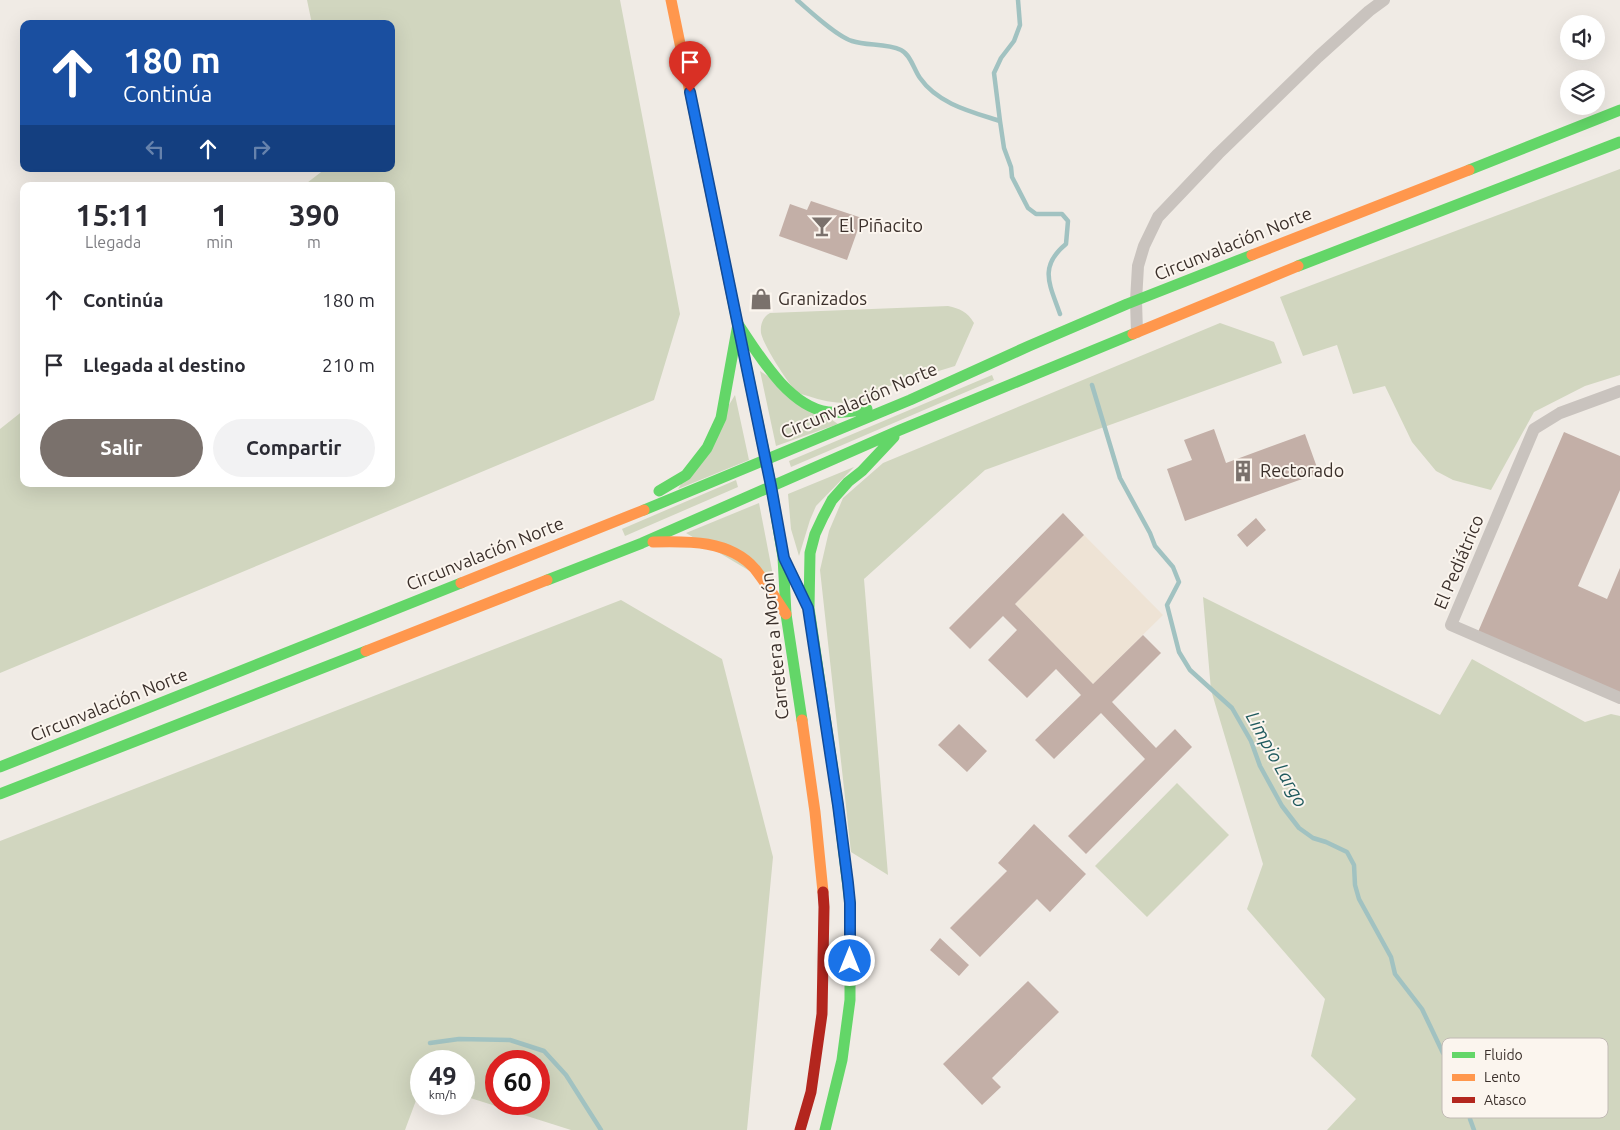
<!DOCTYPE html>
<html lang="es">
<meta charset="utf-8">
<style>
:root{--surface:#fff;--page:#f2f2f3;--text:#2b2b33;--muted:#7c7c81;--accent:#7a716c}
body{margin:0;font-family:Ubuntu,sans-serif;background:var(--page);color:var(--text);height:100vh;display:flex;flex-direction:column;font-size:19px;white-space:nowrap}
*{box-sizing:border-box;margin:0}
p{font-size:16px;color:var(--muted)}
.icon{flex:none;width:28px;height:28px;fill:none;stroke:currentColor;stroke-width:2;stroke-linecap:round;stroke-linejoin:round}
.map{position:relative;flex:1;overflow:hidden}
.sheet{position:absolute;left:20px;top:182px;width:375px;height:305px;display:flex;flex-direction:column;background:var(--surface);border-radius:10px;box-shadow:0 5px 20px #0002}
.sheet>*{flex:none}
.top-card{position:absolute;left:20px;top:20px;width:375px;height:152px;border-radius:10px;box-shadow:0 5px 20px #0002;background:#1a4fa0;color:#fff;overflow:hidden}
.fabs{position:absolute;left:1560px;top:15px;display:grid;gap:10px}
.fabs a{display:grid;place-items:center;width:45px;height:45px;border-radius:50%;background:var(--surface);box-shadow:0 5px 20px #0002;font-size:25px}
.speed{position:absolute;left:410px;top:1050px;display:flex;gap:10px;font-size:25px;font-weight:700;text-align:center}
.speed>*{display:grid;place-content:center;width:65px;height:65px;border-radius:50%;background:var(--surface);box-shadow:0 5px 20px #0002;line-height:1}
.speed small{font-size:12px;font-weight:400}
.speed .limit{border:8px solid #d22;background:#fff;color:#111}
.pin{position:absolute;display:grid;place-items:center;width:42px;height:42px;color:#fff;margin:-51px -21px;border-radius:50% 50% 50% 0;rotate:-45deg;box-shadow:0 0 5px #0007}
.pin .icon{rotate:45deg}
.me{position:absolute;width:55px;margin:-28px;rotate:0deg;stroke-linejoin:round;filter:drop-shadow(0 0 4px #0008)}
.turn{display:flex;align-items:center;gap:18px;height:105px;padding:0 20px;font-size:22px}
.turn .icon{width:65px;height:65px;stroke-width:2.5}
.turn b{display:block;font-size:35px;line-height:42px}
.lanes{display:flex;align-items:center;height:48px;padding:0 20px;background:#0003;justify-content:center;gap:25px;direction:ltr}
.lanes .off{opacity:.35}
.eta{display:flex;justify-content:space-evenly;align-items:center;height:85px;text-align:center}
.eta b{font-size:30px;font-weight:700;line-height:35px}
.primary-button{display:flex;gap:10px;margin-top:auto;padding:10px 20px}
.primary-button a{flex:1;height:58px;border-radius:30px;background:var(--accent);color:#fff;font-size:20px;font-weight:700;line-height:58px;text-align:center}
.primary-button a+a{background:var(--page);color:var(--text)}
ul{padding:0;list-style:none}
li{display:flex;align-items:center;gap:15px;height:65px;padding:0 20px}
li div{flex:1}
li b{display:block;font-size:19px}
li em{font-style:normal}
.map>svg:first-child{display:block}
.green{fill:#d1d6bf;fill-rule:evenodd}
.plaza{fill:#eee3d5}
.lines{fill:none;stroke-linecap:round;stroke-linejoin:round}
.stream{stroke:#a1c2c1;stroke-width:4.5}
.building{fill:#c3afa7}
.street{stroke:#c9c3be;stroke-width:12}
.fast{stroke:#63d668;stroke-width:11}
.slow{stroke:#ff974d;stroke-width:11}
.jam{stroke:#b3261e;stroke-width:11}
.route-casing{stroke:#114b97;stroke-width:12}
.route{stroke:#1a73e8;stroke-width:9}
.labels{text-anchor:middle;stroke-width:4;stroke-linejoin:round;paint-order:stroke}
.poi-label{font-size:18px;fill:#3b302b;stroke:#fbf5ee;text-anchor:start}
.street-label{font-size:18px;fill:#3b302b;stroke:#fbf5ee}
.water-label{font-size:19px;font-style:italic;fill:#1f5a5e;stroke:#fbf5ee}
.key{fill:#fbf5ee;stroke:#c1bab4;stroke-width:1}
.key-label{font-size:14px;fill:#3b302b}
</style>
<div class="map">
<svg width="1620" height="1130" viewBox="0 0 1620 1130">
<rect width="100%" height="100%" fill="#f0ebe5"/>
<path class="green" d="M307,0H620L680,314L654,400L0,673V429L24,410V484H391V186H303L325,169H391V24H312Z
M1620,169V375L1585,386L1534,412L1491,490L1453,480L1436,471L1412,442L1385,386L1353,394L1337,345L1303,356L1280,297Z
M948,306C960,309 967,311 974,323L955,366L883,388V397C857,405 833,405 808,396C805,395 800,394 797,392C788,384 763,344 761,333C760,324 763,317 770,313Z
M1220,323L1274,342L1282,363L985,470L864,579L888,875L851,852L820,570L829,531L843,498L883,463Z
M760,371L838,424L776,446Z
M992,375L994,380L791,467L789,461Z
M735,395L749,460L678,489Z
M854,467L816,506L810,520L799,556L791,529L788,494Z
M736,480L738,487L625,536L622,529Z
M759,503L775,586L686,533Z
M1203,597L1440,715L1472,659L1585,722L1611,714L1620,716V1130H1327L1356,1099L1311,1056L1325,999L1247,909L1263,864L1211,690Z
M621,600L722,659L773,857L747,1130H571L464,1096V1061H421V1087L405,1130H0V841ZM496,1061H539V1104H496Z
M1177,783L1229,835L1147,917L1095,866Z"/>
<path class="plaza" d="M1084,535L1163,615L1093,684L1015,604Z"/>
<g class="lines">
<path class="stream" d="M797,0C810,11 836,36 852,41C867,46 886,43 901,50C911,55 914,70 920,78C938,104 972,112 1000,121L1004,148L1011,167L1012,177L1028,208L1036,214H1062L1068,221L1066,244C1038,267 1050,285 1060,314
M1000,121L994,73L1001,58L1014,41L1020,25L1018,0
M1092,385L1120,478L1150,533L1155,546L1173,567L1179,582L1167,605L1179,652L1190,670L1232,708L1251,741L1260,766L1282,806L1299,828L1313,838L1326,842L1347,852L1354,865L1355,885L1359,899L1391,957L1395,974L1422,1009L1443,1053L1463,1079L1470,1100V1119L1474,1130
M430,1043L459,1039L510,1040L544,1051L566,1075L601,1130"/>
</g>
<path class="building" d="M811,201L862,218L847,260L779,236L790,204L807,210Z
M1214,429L1226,463L1305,434L1319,473L1185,521L1167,469L1192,460L1184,440Z
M1564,432L1620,456V490L1578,586L1607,599L1620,568V693L1478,632Z
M1063,513L1084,535L1015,604L1093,684L1143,635L1161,653L1112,702L1156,748L1175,729L1192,747L1086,854L1068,836L1145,759L1101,713L1054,759L1035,740L1081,695L1056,669L1027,698L988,660L1017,630L1003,616L970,649L949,628Z
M1256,518L1266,530L1247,547L1237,535Z
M959,724L987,751L967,772L938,745Z
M1034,824L1086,874L1050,912L1037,899L980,957L950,928L1007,871L998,863Z
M940,938L969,965L959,976L930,950Z
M1028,981L1059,1012L992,1078L1001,1087L982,1105L943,1064Z"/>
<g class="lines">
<path class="street" d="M1137,332L1136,301L1138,266L1144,246L1158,217L1218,154L1318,57L1369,11L1384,0
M1620,391L1560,413L1534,429L1451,625L1620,698"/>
<path class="fast" d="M1469,170L1620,110
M1298,266L1620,142
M732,297L771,485L783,557L786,614L802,720
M738,324C759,355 788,406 828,412C842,414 854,411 867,409
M659,491L686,475L707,448L721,418L738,324
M644,510L910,400L1029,346L1127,304L1252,255
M786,563L809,608L838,805L850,903V1000L842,1060L825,1130
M547,580L642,543L900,430L1133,334
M809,608L810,553L815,534L823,517L832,500L848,482L862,471L894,437
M0,767L461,583
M0,794L366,651"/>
<path class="slow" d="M671,0L732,297
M1252,255L1469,170
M1133,334L1298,266
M653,542C688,541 730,540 755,569C766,583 776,599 786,614
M461,583L644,510
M366,651L547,580
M802,720L815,812L823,892"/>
<path class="jam" d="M800,1130L811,1092L822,1014L824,907L823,892"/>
</g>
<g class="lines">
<g class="route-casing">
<path id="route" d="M690,92L771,486L784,558L808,608L838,805L848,883L850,903V961"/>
</g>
<use href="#route" class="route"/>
</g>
<defs>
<g id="bar-bare" transform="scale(1.725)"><path d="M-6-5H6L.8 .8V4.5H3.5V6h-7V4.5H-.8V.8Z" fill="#7a716c" stroke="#fbf5ee" stroke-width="2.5" paint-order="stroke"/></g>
<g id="shop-bare" transform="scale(1.725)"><path d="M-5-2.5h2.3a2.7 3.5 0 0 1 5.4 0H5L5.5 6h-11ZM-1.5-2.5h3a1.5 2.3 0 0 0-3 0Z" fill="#7a716c" stroke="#fbf5ee" stroke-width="2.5" paint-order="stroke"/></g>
<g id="building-bare" transform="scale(1.725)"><path d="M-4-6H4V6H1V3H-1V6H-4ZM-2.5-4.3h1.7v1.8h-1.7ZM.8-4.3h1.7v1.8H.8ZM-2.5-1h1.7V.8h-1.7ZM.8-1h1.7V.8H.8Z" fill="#7a716c" stroke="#fbf5ee" stroke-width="2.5" paint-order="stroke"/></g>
</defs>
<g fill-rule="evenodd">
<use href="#bar-bare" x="822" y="226"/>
<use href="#shop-bare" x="761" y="299"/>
<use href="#building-bare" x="1243" y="471"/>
</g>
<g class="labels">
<g class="poi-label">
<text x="839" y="232">El Piñacito</text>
<text x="778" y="305">Granizados</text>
<text x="1260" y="477">Rectorado</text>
</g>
<g class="street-label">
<text transform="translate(1233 244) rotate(-22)" y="6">Circunvalación Norte</text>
<text transform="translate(859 401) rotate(-23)" y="6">Circunvalación Norte</text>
<text transform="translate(485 554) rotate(-22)" y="6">Circunvalación Norte</text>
<text transform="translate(1459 562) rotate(-67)" y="6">El Pediátrico</text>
<text transform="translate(775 646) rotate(-96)" y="6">Carretera a Morón</text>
<text transform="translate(109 705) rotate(-22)" y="6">Circunvalación Norte</text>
</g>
<g class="water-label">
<text transform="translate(1277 759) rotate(61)" y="7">Limpio Largo</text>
</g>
</g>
<rect x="1442" y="1038" width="166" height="80" rx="8" class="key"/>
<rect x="1452" y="1052" width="23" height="6" fill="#63d668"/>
<rect x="1452" y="1074" width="23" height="7" fill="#ff974d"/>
<rect x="1452" y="1097" width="23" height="6" fill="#b3261e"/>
<g class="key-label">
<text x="1484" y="1060">Fluido</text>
<text x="1484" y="1082">Lento</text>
<text x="1484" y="1105">Atasco</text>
</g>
</svg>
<div class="fabs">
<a><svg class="icon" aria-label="sound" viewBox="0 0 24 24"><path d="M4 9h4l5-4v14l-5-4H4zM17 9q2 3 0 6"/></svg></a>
<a><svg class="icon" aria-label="layers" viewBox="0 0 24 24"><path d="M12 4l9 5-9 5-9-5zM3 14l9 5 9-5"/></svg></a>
</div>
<div class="speed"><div>49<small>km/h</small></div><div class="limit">60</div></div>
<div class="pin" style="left:690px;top:92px;background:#d93025"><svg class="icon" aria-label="arrive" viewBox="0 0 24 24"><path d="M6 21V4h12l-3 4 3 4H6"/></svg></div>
<svg class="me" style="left:850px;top:961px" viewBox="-20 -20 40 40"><circle r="17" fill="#1a73e8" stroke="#fff" stroke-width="3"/><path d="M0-11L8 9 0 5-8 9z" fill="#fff"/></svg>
<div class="top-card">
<div class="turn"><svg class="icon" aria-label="ahead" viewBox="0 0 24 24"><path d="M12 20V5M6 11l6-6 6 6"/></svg><div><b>180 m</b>Continúa</div></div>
<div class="lanes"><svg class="icon off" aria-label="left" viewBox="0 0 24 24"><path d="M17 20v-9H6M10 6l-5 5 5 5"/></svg><svg class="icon" aria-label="ahead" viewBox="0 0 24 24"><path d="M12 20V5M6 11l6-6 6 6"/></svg><svg class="icon off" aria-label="right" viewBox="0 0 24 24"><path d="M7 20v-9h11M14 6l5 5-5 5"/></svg></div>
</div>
<section class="sheet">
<div class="eta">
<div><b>15:11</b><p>Llegada</p></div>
<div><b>1</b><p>min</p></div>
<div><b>390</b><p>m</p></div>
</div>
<ul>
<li><svg class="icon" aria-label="ahead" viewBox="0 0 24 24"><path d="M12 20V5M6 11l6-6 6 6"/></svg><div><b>Continúa</b></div><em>180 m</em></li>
<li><svg class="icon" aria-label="arrive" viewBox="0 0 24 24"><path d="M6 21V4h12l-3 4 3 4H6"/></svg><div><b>Llegada al destino</b></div><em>210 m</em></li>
</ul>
<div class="primary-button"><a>Salir</a><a>Compartir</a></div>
</section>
</div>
